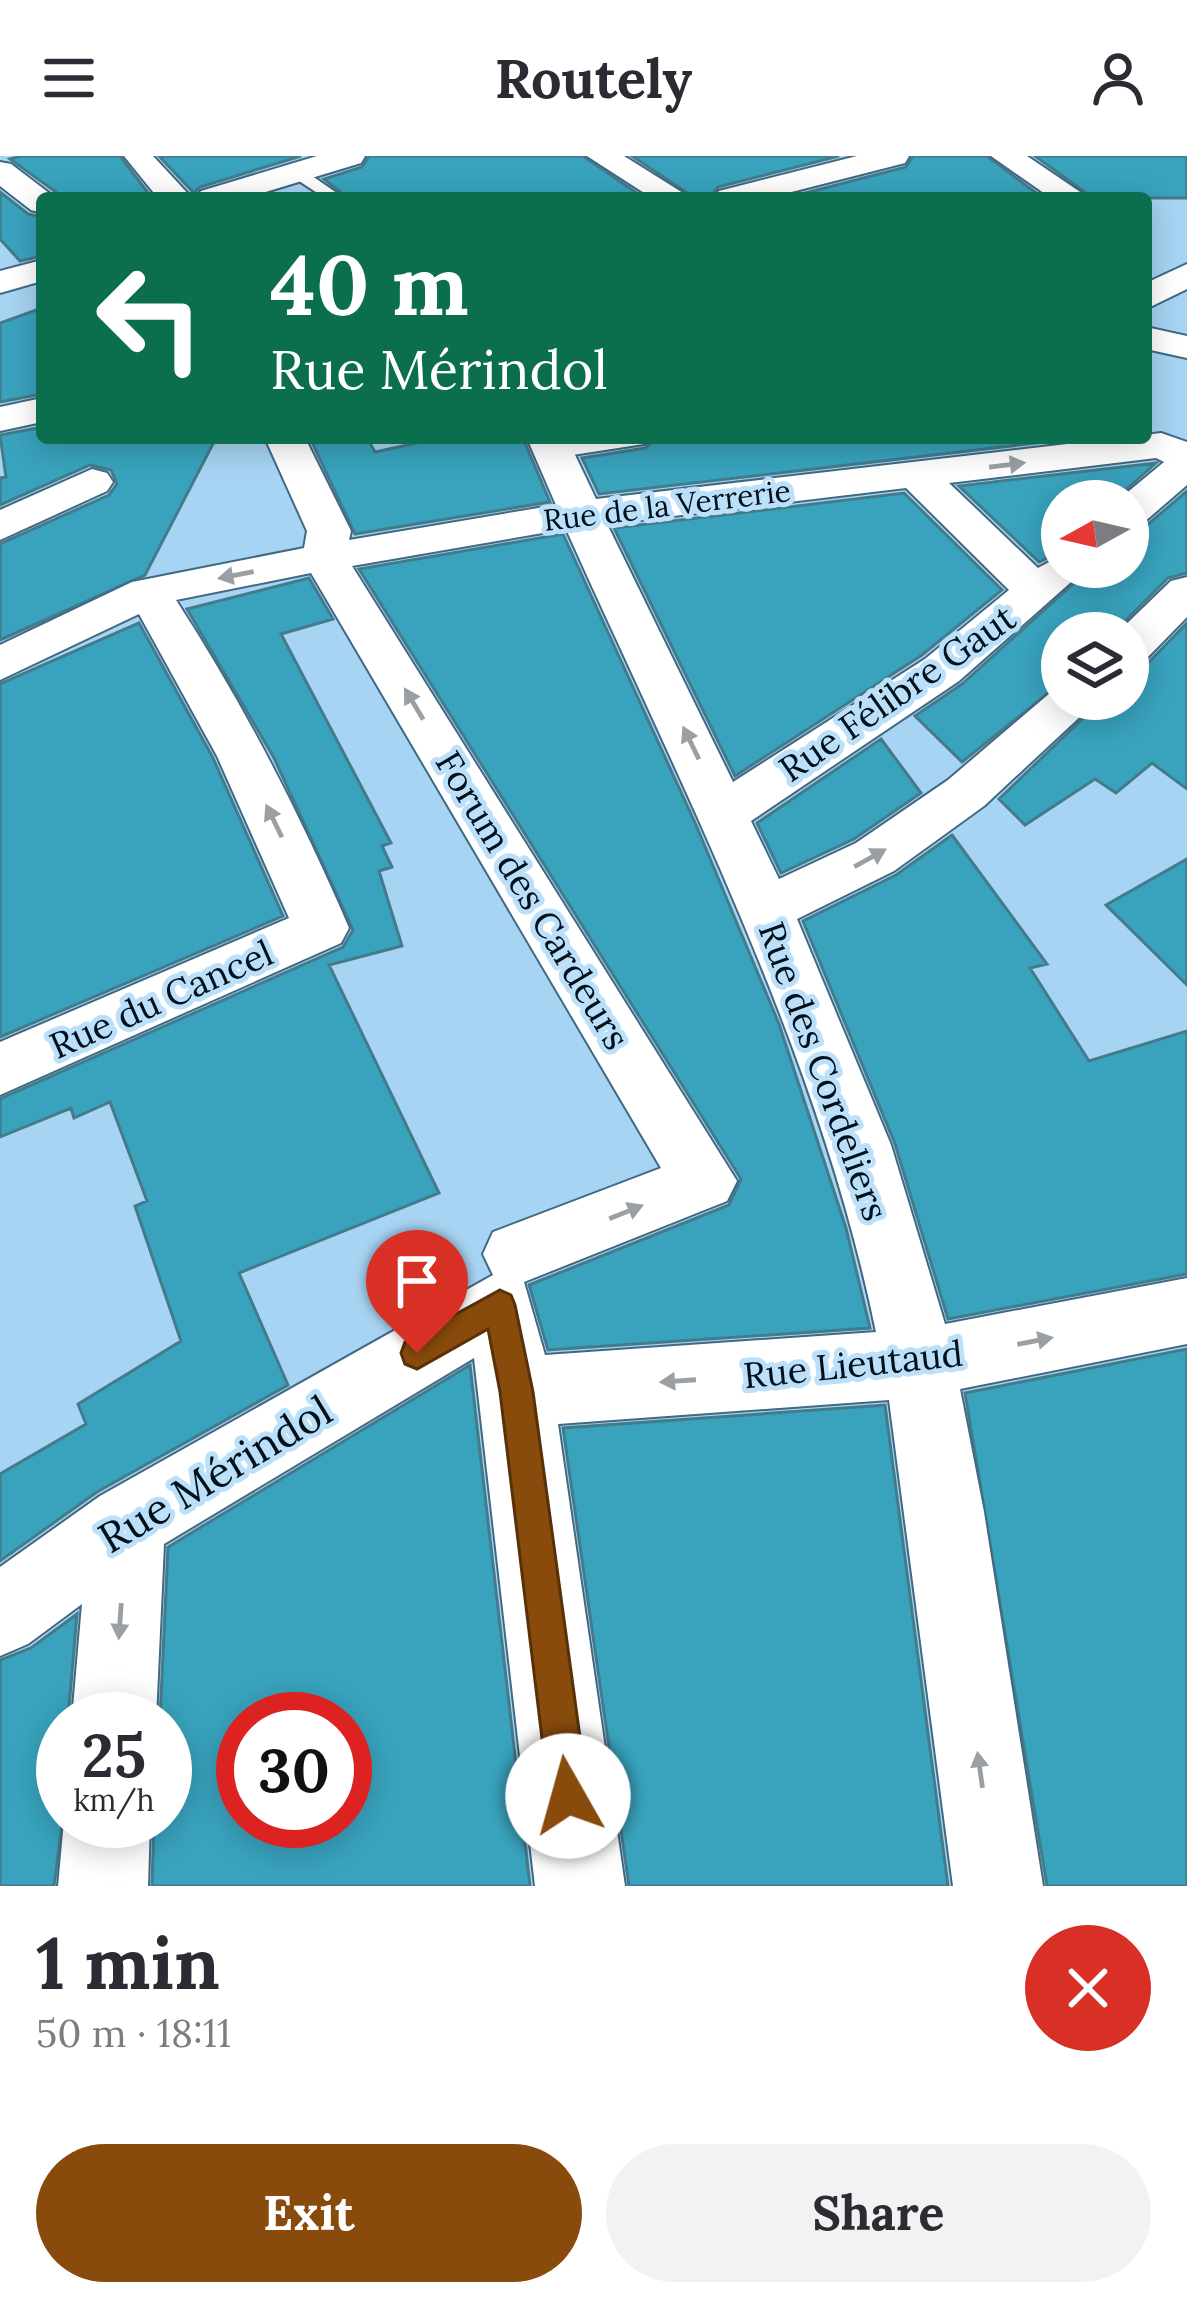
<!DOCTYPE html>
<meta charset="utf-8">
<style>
:root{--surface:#fff;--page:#f2f2f3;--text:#2b2b33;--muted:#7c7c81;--accent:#884b0c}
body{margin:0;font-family:Lora,serif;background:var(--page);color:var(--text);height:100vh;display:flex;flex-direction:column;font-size:45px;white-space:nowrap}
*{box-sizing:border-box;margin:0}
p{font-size:39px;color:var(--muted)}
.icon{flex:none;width:66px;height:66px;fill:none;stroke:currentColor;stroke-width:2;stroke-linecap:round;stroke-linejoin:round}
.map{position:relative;height:1730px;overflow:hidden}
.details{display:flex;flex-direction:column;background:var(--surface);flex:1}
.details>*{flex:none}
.hud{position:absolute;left:36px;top:36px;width:1116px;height:252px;border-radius:12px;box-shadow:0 6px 30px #0003;background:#0b6e4f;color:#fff;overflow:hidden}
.needle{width:78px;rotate:262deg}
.tools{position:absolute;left:1041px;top:324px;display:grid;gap:24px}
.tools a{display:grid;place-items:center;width:108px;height:108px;border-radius:50%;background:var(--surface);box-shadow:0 6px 30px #0003;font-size:60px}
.speed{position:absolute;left:36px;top:1536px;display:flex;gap:24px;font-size:60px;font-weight:700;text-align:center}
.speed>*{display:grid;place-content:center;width:156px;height:156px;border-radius:50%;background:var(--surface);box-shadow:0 6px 30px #0003;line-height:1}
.speed small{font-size:30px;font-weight:400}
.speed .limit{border:18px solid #d22;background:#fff;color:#111}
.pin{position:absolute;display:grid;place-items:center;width:102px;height:102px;color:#fff;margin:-123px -51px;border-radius:50% 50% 50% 0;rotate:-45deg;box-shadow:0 0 12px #0007}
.pin .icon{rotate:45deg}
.me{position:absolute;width:132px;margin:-66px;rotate:353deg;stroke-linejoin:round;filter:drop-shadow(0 0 9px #0008)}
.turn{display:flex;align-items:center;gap:42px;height:252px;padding:0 36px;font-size:54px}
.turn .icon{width:156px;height:156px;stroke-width:2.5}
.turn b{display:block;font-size:84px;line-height:102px}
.round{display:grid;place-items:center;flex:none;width:126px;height:126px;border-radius:63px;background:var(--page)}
.head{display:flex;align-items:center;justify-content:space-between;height:204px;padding:0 36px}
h1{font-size:72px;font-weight:700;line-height:90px}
.primary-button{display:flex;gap:24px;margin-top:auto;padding:24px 36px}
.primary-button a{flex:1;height:138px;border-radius:72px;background:var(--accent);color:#fff;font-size:48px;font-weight:700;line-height:138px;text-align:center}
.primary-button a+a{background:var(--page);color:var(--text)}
header{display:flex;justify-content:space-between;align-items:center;height:156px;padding:0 36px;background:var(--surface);font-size:54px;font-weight:700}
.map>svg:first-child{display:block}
.building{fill:#39a3be;stroke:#437b8b;stroke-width:3;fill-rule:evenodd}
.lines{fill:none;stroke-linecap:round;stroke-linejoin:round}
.lane-casing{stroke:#3f6985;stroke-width:4}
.street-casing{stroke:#3f6985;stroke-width:4}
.lane{fill:#fff;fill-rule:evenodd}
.street{fill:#fff;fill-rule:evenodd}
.oneway{fill:#999fa3}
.route{fill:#884b0c;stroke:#583108;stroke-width:3}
.labels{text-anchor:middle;stroke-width:10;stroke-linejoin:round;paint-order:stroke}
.far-street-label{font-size:30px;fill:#01101a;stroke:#bce0f9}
.street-label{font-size:36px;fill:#01101a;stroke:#bce0f9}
.near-street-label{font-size:42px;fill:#01101a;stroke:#bce0f9}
</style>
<header><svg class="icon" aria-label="menu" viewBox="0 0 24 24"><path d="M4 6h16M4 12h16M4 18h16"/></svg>Routely<svg class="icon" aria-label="person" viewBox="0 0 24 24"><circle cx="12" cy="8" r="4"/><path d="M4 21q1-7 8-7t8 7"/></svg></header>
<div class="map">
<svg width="1187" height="1730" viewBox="0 0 1187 1730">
<rect width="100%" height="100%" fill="#a7d4f3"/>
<path class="building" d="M22,0H120L152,42H57L56,36L10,3Z
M159,0H301L200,31L194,37Z
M369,0H583L644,42H348L324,23L362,11Z
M632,0H839L718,31L710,42H695Z
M913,0H987L1043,42H786L906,11Z
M1035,0H1187V42H1093Z
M0,36L28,58L42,61V100L20,105L0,83Z
M42,152V238L0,246V167Z
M42,271V282H216L145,419L0,484V388L109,339L117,328L111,314L90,309L0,349V322L6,321L0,279Z
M310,282H367L375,296L440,282H523L550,346L355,378Z
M658,282H1079L599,338L582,302L645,292Z
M1156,307L1113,345H1062V395L1039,406L959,330Z
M1187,335V417L1168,422L1113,477H1062V526L962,606L915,560L962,528L1092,411H1128V375L1146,370Z
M904,337L1002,434L922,499L735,620L614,372Z
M563,378L696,669L779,868L846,1072L870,1172L548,1194L529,1129L729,1049L741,1023L359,413Z
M309,422L333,463L281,478L391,687L382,690L392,711L379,715L402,790L329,809L439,1037L239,1117L288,1229L97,1336L0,1405V1318L86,1268L78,1248L181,1185L135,1050L147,1045L110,946L74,962L71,952L0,981V943L343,791L353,774L274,602L187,453Z
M139,467L213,602L283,760L0,881V528Z
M1187,467V633L1152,607L1116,637L1095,623L1025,669L999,643L1103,543H1128V512L1148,507Z
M881,583L921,637L854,683L781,717L757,667Z
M952,679L1047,808L1030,812L1089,905L1187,875V1118L948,1163L895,988L803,765L896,719Z
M1187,703V829L1106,749Z
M1187,1193V1730H1047L965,1237Z
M470,1209L530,1730H152L154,1665H165V1563H160L168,1391ZM243,1563H345V1665H243Z
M885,1249L948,1730H629L563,1272Z
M77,1458L68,1563H63V1661L54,1730H0V1504L31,1492Z"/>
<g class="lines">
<g class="lane-casing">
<path id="lane" d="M290,13H302L344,42H325L290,19Z
M604,282H654L644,288L553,302L543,296L553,290Z"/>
</g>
<g class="street-casing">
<path id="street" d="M124,0H153L192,42H158Z
M317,0H365L361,7L246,42H196L201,35Z
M587,0H624L691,42H652Z
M857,0H909L905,7L768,42H714L719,35Z
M991,0H1027L1089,42H1051Z
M0,6L11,8L53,40L42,42V57L31,54L0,30Z
M42,104V125L0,137V115Z
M1187,108V133L1146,153V127Z
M1146,171L1187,180V202L1146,193Z
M42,242V266L0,275V251Z
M1161,277L1187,286V329L1143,367L1128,371V345H1117L1164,306L1156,302L949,327L1038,412L1062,399V411H1088L959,525L751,665L779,723L856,687L948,624L1057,531L1062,530V543H1099L984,650L894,715L797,763L891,989L945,1168L1187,1122V1188L960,1233L984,1356L1043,1730H953L889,1244L558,1268L625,1730H535L474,1202L164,1388L156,1563H72L82,1448L28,1488L0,1500V1411L100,1340L493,1119L483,1098L493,1076L661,1012L311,417L176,444C244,549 300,658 349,772L341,787L0,939V886L289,762L217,600L139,458L0,524V489L132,426L304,392L307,375L265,282H305L351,375L349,384L556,349L527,282H567L596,343ZM906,332L1009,434L925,503L733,626L607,368ZM566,373C683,634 818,894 876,1176L545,1199L524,1126L727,1045L737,1025L352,410Z
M92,313L107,317L113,326L107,335L0,384V354Z
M1187,421V461L1145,504L1128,508V477H1117L1171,425Z
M64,1665H150L148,1730H58Z"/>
</g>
<use href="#lane" class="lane"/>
<use href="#street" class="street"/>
</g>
<defs><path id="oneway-solid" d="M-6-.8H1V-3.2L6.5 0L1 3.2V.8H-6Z" transform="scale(3)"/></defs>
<g class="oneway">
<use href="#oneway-solid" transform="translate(1007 309) rotate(-7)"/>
<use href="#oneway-solid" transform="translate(236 419) rotate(169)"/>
<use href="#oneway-solid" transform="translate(414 548) rotate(-121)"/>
<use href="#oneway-solid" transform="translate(691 587) rotate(-116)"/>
<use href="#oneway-solid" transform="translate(274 665) rotate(-116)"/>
<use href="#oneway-solid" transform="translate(870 702) rotate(-29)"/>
<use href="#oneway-solid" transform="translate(626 1056) rotate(-22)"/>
<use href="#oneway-solid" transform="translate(1035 1185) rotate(-11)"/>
<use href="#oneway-solid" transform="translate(678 1225) rotate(176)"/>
<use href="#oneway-solid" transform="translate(120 1465) rotate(94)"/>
<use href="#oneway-solid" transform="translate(980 1614) rotate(-98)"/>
</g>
<path class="route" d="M500,1134L511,1139L515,1149L533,1236L588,1640L582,1654L568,1660L555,1654L549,1640L500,1236L488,1173L417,1213L405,1208L401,1197L405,1186Z"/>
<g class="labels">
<g class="far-street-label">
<text transform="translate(667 350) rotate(-7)" y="10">Rue de la Verrerie</text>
</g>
<g class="street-label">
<text transform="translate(897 537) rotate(-35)" y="13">Rue Félibre Gaut</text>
<text transform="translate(533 744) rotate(59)" y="13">Forum des Cardeurs</text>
<text transform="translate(161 843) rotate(-24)" y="13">Rue du Cancel</text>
<text transform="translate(824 915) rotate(70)" y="13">Rue des Cordeliers</text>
<text transform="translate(853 1208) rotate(-6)" y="13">Rue Lieutaud</text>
</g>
<g class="near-street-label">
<text transform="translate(215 1318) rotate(-31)" y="15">Rue Mérindol</text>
</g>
</g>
</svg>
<div class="tools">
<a><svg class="needle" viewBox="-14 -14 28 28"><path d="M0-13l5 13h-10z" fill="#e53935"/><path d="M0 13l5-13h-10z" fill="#7c7c81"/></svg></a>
<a><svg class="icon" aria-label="layers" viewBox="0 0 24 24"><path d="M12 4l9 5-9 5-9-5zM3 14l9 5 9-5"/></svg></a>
</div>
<div class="speed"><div>25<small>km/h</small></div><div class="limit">30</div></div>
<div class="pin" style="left:417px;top:1197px;background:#d93025"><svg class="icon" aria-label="arrive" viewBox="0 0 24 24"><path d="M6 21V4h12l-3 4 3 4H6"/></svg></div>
<svg class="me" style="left:568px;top:1640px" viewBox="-20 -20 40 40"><circle r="19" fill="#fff"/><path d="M0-13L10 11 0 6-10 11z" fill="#884b0c"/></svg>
<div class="hud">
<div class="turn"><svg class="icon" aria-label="left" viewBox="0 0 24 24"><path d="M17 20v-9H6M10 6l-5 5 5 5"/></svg><div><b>40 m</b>Rue Mérindol</div></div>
</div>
</div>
<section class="details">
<div class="head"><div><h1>1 min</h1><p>50 m · 18:11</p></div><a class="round" style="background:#d93025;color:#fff"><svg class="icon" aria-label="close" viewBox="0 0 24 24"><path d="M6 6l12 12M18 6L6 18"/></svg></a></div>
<div class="primary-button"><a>Exit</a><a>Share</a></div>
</section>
